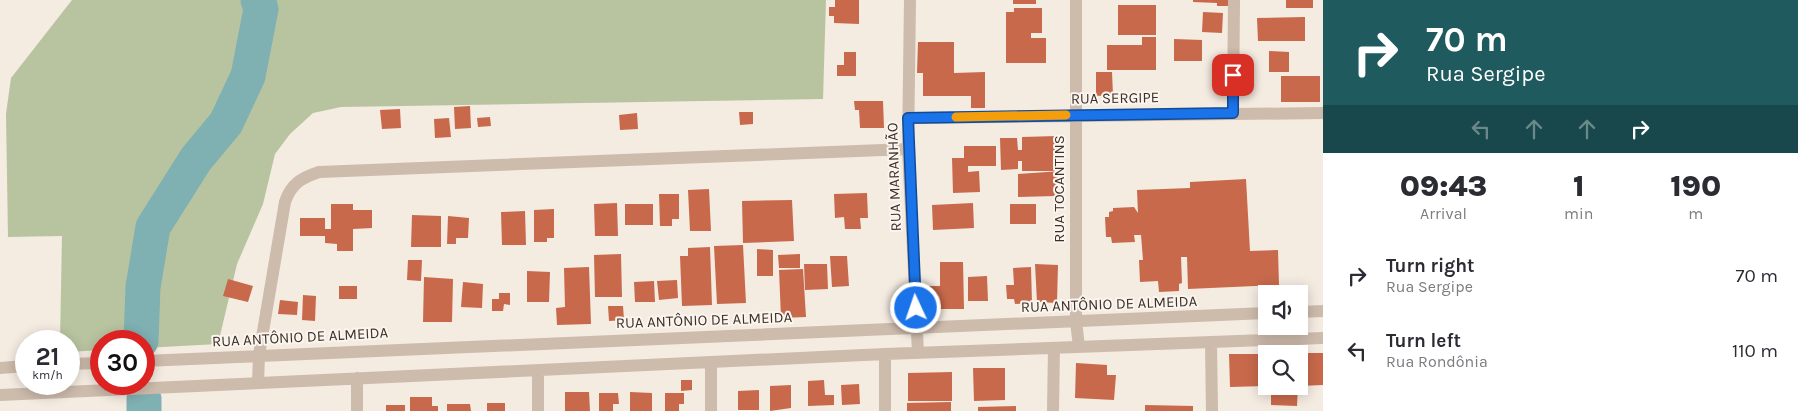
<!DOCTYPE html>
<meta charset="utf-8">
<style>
:root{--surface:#fff;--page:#f7f7f7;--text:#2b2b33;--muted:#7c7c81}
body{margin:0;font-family:Karla,sans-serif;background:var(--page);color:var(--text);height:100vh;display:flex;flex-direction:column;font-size:19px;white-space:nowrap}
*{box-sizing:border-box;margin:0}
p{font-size:16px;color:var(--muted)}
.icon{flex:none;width:28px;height:28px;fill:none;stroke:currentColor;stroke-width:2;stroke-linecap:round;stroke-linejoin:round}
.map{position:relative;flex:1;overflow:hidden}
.panel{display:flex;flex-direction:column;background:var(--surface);width:475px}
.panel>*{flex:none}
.top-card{background:#1f5a5e;color:#fff;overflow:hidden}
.tools{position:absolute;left:1258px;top:285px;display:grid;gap:10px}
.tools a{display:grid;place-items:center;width:50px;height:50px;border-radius:0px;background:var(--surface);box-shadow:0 2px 12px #0003;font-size:25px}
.speed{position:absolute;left:15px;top:330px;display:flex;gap:10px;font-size:25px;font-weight:700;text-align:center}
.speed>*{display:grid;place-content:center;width:65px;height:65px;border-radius:50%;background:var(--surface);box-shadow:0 2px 12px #0003;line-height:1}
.speed small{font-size:12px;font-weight:400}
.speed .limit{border:8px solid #d22;background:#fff;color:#111}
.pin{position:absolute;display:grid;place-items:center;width:42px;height:42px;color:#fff;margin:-21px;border-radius:10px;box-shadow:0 2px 8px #0006}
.me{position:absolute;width:55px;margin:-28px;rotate:357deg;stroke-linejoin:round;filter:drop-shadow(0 0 4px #0008)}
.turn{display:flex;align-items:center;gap:18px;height:105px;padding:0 20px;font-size:22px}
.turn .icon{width:65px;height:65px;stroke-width:2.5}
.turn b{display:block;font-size:35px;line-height:42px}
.lanes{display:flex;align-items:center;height:48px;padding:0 20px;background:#0003;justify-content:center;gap:25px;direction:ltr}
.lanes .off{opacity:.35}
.eta{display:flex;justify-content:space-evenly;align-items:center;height:85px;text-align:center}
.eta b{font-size:30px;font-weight:800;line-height:35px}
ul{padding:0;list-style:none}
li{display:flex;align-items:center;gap:15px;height:75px;padding:0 20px}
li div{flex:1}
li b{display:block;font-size:19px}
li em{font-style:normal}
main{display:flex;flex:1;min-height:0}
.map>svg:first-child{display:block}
.green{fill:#b8c4a0}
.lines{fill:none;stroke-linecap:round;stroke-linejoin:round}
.river{stroke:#7fb0b2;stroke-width:35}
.building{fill:#c8694b}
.minor{stroke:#cdbbac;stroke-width:12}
.route-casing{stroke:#114b97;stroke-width:12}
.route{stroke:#1a73e8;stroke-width:9}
.slow{stroke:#f59e0b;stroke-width:9}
.labels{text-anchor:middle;stroke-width:4;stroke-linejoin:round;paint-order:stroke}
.street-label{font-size:15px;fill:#3b302b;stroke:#fbf5ee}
</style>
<main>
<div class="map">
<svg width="1323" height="411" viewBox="0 0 1323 411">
<rect width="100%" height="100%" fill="#f4ebe1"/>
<path class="green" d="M72,0H826L823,99L341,107L313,113L290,134L275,154L263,204L237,264L218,344L144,348V341H101V350L69,352V341H60L62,236L8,237L6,114L11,78Z"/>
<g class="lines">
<path class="river" d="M141,341L143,287L153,227L196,159L226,123L248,76L261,9L258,0
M144,399V411"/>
</g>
<path class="building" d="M835,0H859V24L834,23V16H829V7H835Z
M1013,0H1036V4H1013Z
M1193,0H1228V6H1217V3L1193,2Z
M1286,0H1313V8H1286Z
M1118,5H1156V35H1118Z
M1014,8H1042V33H1031V38H1046V63H1006V12H1014Z
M1203,12L1223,13L1222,33L1202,32Z
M1305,17V41H1258L1257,18Z
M1142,37H1156V70H1107V45H1142Z
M1174,39L1202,40V61H1174Z
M918,42H954V73L985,72V108H971V96H923V73H917Z
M1269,51L1289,52V72H1269Z
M844,52H856V76H837V65H844Z
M1096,72H1112L1113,95L1096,96Z
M1281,76H1320V102H1281Z
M854,101H883L884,128H860L859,110H855Z
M470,106L471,128L455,129L454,107Z
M400,109L401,128L382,129L380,110Z
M739,112H753V124L740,125Z
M637,113L638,129L620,130L619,115Z
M490,117L491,126L478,127L477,118Z
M449,118L451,137L435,138L434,119Z
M1057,136L1058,171H1022V161H1018V169L1001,170L1000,138H1017L1018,150H1022V137Z
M964,146H996V166H968V172L979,171L980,192L953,193L952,158H964Z
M1062,171L1063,181H1056V196L1018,197V174Z
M1246,179L1250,251L1278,250L1279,285L1188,289L1187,257H1181L1182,283L1179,284V291L1159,292L1158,281L1140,282L1139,260H1143L1141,235H1134L1135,242L1112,243L1111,237H1106L1105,217H1109V212L1113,211V208L1134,207L1138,213L1137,190L1190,188V182Z
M709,189L711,231H690L688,190Z
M867,193L868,218H860L861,229H845L844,217L835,218L834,194Z
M659,194H679V219H672V226H660Z
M792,200L794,241L743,243L742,201Z
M617,203L618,236H595L594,204Z
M973,203L974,228L933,230L932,205Z
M331,204H353V210H372V228L353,229V251H337V244L325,243V236H300V218H325V229H331Z
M625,204H653V225H625Z
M1010,204H1036V224H1010Z
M554,209V238H547V242H534V210Z
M525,211L526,245H502L501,212Z
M412,215L441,216V247H411Z
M448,216L469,218L468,238H456V244H447Z
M743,245L746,303L717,304L714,246Z
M710,247L712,305L682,306L680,256H688V248Z
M757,249L773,250V276H757Z
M621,254L622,297H595L594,255Z
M800,254V268H779L778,255Z
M830,256H847L849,286L832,287Z
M408,260H422L421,281L407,280Z
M940,262H963L964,309H930L929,286H940Z
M804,264H827L828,289L805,290Z
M1035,264L1058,265L1057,303L1037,302Z
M589,267L591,324L557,325L556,308L565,307L564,268Z
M1031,267L1032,303L1015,304L1014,299H1007L1006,285H1014L1013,268Z
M803,269L806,317L781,318L779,270Z
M527,271L550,272L549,302H527Z
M987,276L988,301H968V277Z
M424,277L453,279L452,322H423Z
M228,279L253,286L248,302L223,296Z
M677,280L678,298L659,300L657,281Z
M654,281L655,302H635L634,282Z
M463,282L483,284L482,308L461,307Z
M339,286H357V299H339Z
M499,293H510V305L504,304L503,311H492V299H499Z
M303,295L316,296L315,321L302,320Z
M280,300L298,302L297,315L278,314Z
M608,306H623L624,320L609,321Z
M1299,353H1323V385L1299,386Z
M1229,354H1266V386L1230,387Z
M1076,363L1107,365V375H1116L1114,400L1075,398Z
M973,368H1005V400L974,401Z
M952,372V401H908V373Z
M681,380H692V390L681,391Z
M824,380L825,395H834V405L808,406V381Z
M859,384L860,404L842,405L841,385Z
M791,385V408L770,411V386Z
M1283,386H1298L1297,406L1271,405V394H1283Z
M759,390V410H738V391Z
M565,392H589L590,411H565Z
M630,392L652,393V411H630Z
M599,393H618L619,404H613V411H599Z
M665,393H684V404H679V411H665Z
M410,397H432V406H438V411H410Z
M951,402V411H907V403Z
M487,403H505V411H487Z
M447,404H470L471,411H447Z
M386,405H405V411H386Z
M1145,405L1193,406V411H1145Z
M1016,406V411H978V407Z"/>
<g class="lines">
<path class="minor" d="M910,0L908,149L918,353
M1076,0V321L1079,347
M1233,113L1234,0
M908,118L1323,113
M1299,312L1323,311
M1211,342L1212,411
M885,354V411
M144,361L1266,313
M69,364L101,363
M0,368L26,366
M538,370V411
M357,378V411
M258,383L259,355L285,202C291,184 301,178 319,172L908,149
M0,395L885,354L1323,338
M711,411V362
M1053,411L1054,348"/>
</g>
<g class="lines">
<g class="route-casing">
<path id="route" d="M916,308L908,118L1233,113V75"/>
</g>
<use href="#route" class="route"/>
<path class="slow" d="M956,117L1066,115"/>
</g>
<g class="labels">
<g class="street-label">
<text transform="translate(1115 98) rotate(-1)" y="5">RUA SERGIPE</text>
<text transform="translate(894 177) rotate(-92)" y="5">RUA MARANHÃO</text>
<text transform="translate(1059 189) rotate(-90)" y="5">RUA TOCANTINS</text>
<text transform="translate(1109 304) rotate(-2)" y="5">RUA ANTÔNIO DE ALMEIDA</text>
<text transform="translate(704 320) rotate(-2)" y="5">RUA ANTÔNIO DE ALMEIDA</text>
<text transform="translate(300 337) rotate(-3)" y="5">RUA ANTÔNIO DE ALMEIDA</text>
</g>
</g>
</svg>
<div class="tools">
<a><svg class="icon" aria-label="sound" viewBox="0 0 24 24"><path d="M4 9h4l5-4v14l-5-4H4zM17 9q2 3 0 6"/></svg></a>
<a><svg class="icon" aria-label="search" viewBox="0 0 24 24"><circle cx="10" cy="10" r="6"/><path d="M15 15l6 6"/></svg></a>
</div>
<div class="speed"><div>21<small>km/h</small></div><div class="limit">30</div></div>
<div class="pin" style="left:1233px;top:75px;background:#d93025"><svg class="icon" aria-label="arrive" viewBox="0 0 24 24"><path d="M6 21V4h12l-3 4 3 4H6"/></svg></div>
<svg class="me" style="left:916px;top:308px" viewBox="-20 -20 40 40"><circle r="17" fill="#1a73e8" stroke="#fff" stroke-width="3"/><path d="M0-11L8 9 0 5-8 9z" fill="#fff"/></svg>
</div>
<section class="panel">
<div class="top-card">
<div class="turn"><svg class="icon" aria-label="right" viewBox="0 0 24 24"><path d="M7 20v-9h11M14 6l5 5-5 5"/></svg><div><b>70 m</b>Rua Sergipe</div></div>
<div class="lanes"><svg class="icon off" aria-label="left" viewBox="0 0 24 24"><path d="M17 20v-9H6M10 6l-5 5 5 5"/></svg><svg class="icon off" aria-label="ahead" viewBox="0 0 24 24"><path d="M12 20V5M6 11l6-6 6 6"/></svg><svg class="icon off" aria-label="ahead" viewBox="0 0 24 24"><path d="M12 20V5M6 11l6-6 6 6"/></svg><svg class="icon" aria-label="right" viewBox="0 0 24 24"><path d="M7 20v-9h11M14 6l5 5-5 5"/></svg></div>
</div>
<div class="eta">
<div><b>09:43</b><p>Arrival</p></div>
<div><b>1</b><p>min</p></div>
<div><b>190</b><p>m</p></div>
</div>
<ul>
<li><svg class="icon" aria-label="right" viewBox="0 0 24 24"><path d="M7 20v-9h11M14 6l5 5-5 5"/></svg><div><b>Turn right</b><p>Rua Sergipe</p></div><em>70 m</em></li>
<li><svg class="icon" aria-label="left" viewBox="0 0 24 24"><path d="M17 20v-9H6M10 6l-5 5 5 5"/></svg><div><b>Turn left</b><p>Rua Rondônia</p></div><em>110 m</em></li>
</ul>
</section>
</main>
